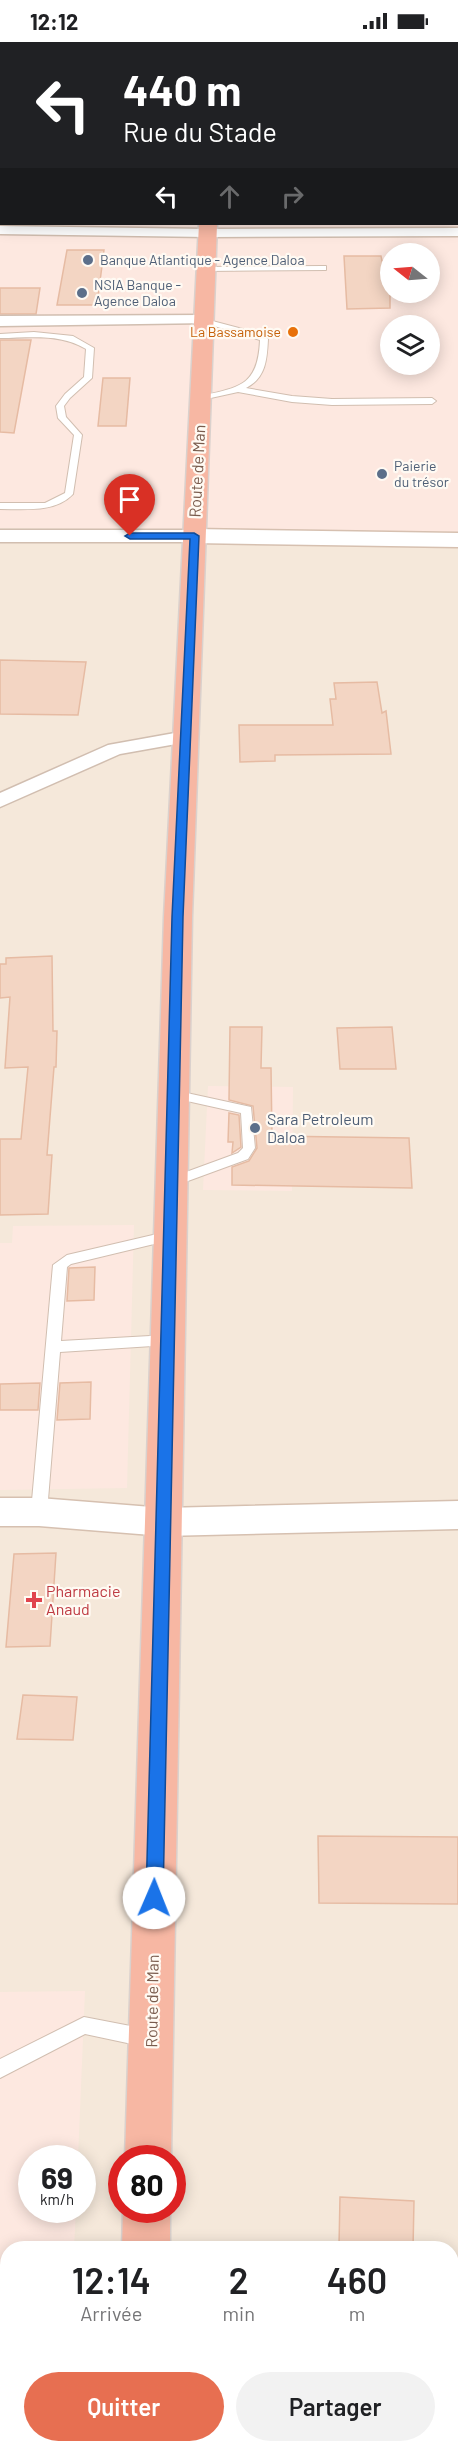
<!DOCTYPE html>
<html lang="fr">
<meta charset="utf-8">
<style>
:root{--surface:#fff;--page:#f2f2f2;--text:#202124;--muted:#757577;--accent:#e76f51}
body{margin:0;font-family:Barlow,sans-serif;background:var(--page);color:var(--text);height:100vh;display:flex;flex-direction:column;font-size:22px;white-space:nowrap}
*{box-sizing:border-box;margin:0}
p{font-size:20px;color:var(--muted)}
.icon{flex:none;width:33px;height:33px;fill:none;stroke:currentColor;stroke-width:2;stroke-linecap:round;stroke-linejoin:round}
.map{position:relative;flex:1;overflow:hidden}
.drawer{position:absolute;left:0px;top:2199px;width:459px;height:212px;display:flex;flex-direction:column;background:var(--surface);border-radius:24px 24px 0 0;box-shadow:0 3px 15px #0003}
.drawer>*{flex:none}
.banner{position:absolute;left:0px;top:0px;width:459px;height:183px;box-shadow:0 3px 15px #0003;background:#202124;color:#fff;overflow:hidden}
.needle{width:39px;rotate:287deg}
.fabs{position:absolute;left:380px;top:201px;display:grid;gap:12px}
.fabs a{display:grid;place-items:center;width:60px;height:60px;border-radius:50%;background:var(--surface);box-shadow:0 3px 15px #0003;font-size:30px}
.speed{position:absolute;left:18px;top:2103px;display:flex;gap:12px;font-size:30px;font-weight:700;text-align:center}
.speed>*{display:grid;place-content:center;width:78px;height:78px;border-radius:50%;background:var(--surface);box-shadow:0 3px 15px #0003;line-height:1}
.speed small{font-size:15px;font-weight:400}
.speed .limit{border:9px solid #d22;background:#fff;color:#111}
.pin{position:absolute;display:grid;place-items:center;width:51px;height:51px;color:#fff;margin:-62px -26px;border-radius:50% 50% 50% 0;rotate:-45deg;box-shadow:0 0 6px #0007}
.pin .icon{rotate:45deg}
.me{position:absolute;width:66px;margin:-33px;rotate:1deg;stroke-linejoin:round;filter:drop-shadow(0 0 4px #0008)}
.turn{display:flex;align-items:center;gap:21px;height:126px;padding:0 24px;font-size:27px}
.turn .icon{width:78px;height:78px;stroke-width:2.5}
.turn b{display:block;font-size:42px;line-height:51px}
.lanes{display:flex;align-items:center;height:57px;padding:0 24px;background:#0003;justify-content:center;gap:30px;direction:ltr}
.lanes .off{opacity:.35}
.eta{display:flex;justify-content:space-evenly;align-items:center;height:102px;text-align:center}
.eta b{font-size:36px;font-weight:600;line-height:42px}
.primary-button{display:flex;gap:12px;margin-top:auto;padding:12px 24px}
.primary-button a{flex:1;height:69px;border-radius:36px;background:var(--accent);color:#fff;font-size:24px;font-weight:600;line-height:69px;text-align:center}
.primary-button a+a{background:var(--page);color:var(--text)}
.status{display:flex;justify-content:space-between;align-items:center;height:42px;padding:0 30px;background:var(--surface);direction:ltr}
.status svg{height:16px;fill:currentColor}
.map>svg:first-child{display:block}
.residential{fill:#f5e8da;fill-rule:evenodd}
.commercial{fill:#fde8e0;fill-rule:evenodd}
.building{fill:#f3d5c3;stroke:#e6bba3;stroke-width:1.5}
.lines{fill:none;stroke-linecap:round;stroke-linejoin:round}
.lane-casing{stroke:#d1beb0;stroke-width:2}
.street-casing{stroke:#d1beb0;stroke-width:3}
.secondary-casing{stroke:#d6c0b0;stroke-width:3}
.highway-casing{stroke:#dad1cd;stroke-width:3}
.lane{fill:#fff;fill-rule:evenodd}
.street{fill:#fff;fill-rule:evenodd}
.secondary{fill:#fff;fill-rule:evenodd}
.highway{fill:#f7b7a3;fill-rule:evenodd}
.route{fill:#1a73e8;stroke:#114b97;stroke-width:1.5}
.service-dot{fill:#5c6f8a;stroke:#fffaf3;stroke-width:2}
.food-dot{fill:#e8710a;stroke:#fffaf3;stroke-width:2}
.health-dot{fill:#e0444e;stroke:#fffaf3;stroke-width:2}
.labels{text-anchor:middle;stroke-width:4.5;stroke-linejoin:round;paint-order:stroke}
.far-service-label{font-size:14px;fill:#4e5e75;stroke:#fffaf3;text-anchor:start}
.far-food-label{font-size:14px;fill:#c56008;stroke:#fffaf3;text-anchor:end}
.street-label{font-size:16px;fill:#7a5c4d;stroke:#fffaf3}
.service-label{font-size:16px;fill:#4e5e75;stroke:#fffaf3;text-anchor:start}
.health-label{font-size:16px;fill:#be3a42;stroke:#fffaf3;text-anchor:start}
</style>
<div class="status"><b>12:12</b><svg viewBox="0 0 49 12"><path d="M0 12V9h3v3zM5 12V6h3v6zM10 12V3h3v9zM15 12V0h3v12zM26 1h20v11H26zM47 4h2v5h-2z"/></svg></div>
<div class="map">
<svg width="458" height="2410" viewBox="0 0 458 2410">
<rect width="100%" height="100%" fill="#fdf6ec"/>
<path class="residential" d="M0,485L458,490V2410H0ZM32,2116H82V2168H32ZM122,2116H172V2168H122ZM8,2206H452V2403H8Z"/>
<path class="commercial" d="M0,0H458V490L0,486ZM2,2H458V182H2ZM390,212H429V250H390ZM390,284H429V322H390Z
M208,1044L293,1045L292,1149L203,1148Z
M134,1183L127,1446L0,1448V1201H12L13,1184Z
M85,1949L78,2116H32V2168H76L74,2206H8L7,2257H0V1950Z"/>
<path class="building" d="M67,208H104L97,263H57Z
M344,214H381L382,219H390V266L347,267Z
M0,246H40L36,272H0Z
M0,298H31L14,391L0,390Z
M103,336H130L126,384H98Z
M0,618L86,620L78,673L0,672Z
M377,640L382,671L386,669L391,712L275,713V719L240,720L239,683H333L330,657H336L334,641Z
M52,914L53,989H57L56,1025H54L47,1113H52L48,1172L0,1173V1097H21L28,1025L5,1026L10,955L0,956V922H6V916Z
M230,985H262L261,1026H271L272,1094L409,1096L412,1146L232,1143V1125L249,1119L257,1106L253,1064L229,1058Z
M392,985L396,1027H340L337,986Z
M229,1071L239,1073L241,1105L232,1111L233,1100H228Z
M95,1225L94,1258L67,1259L69,1226Z
M91,1340L90,1377L57,1378L60,1341Z
M40,1341L38,1368H0V1342Z
M56,1511L50,1604L6,1605L14,1512Z
M23,1653L77,1655L73,1698L17,1697Z
M318,1794L458,1795V1862L319,1861Z
M340,2155L414,2159L413,2206L339,2203Z"/>
<g class="lines">
<g class="lane-casing">
<path id="lane" d="M0,49H2V54L0,53Z
M0,67H2L0,72Z
M323,224H326V228L206,229L202,227L206,225Z
M201,276L262,292L268,297C267,317 266,336 246,346L292,354L332,357L432,356L436,359L432,362L332,363L292,360L238,350L197,359V355C238,345 258,346 260,298L201,280Z
M34,290L73,294L94,306L92,336L70,356L64,364L66,375L82,393L73,452C55,471 25,467 0,467V461H45L65,451L74,393L58,376L56,364L65,352L84,335L86,307C60,291 29,296 0,296V292Z
M173,1048L251,1065L255,1106L248,1117L177,1143H167L165,1140L167,1137L238,1111L243,1106L241,1071L169,1055L167,1052L169,1049Z
M170,1189L177,1194L175,1197L71,1222L67,1225L61,1299L168,1293L173,1294L175,1298L173,1302L168,1303L60,1310L47,1470L44,1474L39,1476L34,1474L31,1470L53,1223L67,1213Z
M84,1975L146,1987L152,1990L155,1996L152,2002L146,2005L85,1992L0,2036V2017Z"/>
</g>
<g class="street-casing">
<path id="street" d="M0,184L208,187L458,186V194L208,195L0,192Z
M204,273L212,278L210,281L0,284V274Z
M0,488H194L201,490L203,494L201,498L194,500H0Z
M186,689L193,691L196,695L193,699L120,712L0,765V751L108,703Z"/>
</g>
<g class="secondary-casing">
<path id="secondary" d="M194,487L458,491V505L194,501L186,499L183,494L186,489Z
M0,1456H39L164,1466L458,1459V1487L164,1494L39,1484H0Z"/>
</g>
<g class="highway-casing">
<path id="highway" d="M208,0H224V2H208Z
M199,182H217L192,875L171,2116H125L164,875Z
M123,2168H170V2206H122Z
M117,2403H167V2410H117Z"/>
</g>
<use href="#lane" class="lane"/>
<use href="#street" class="street"/>
<use href="#secondary" class="secondary"/>
<use href="#highway" class="highway"/>
</g>
<path class="route" d="M194,491L199,494L183,875L163,1856L161,1861L154,1863L148,1861L146,1856L172,875L190,497H130L125,494L130,491Z"/>
<g class="service-dot">
<circle cx="88" cy="218" r="6"/>
<circle cx="82" cy="251" r="6"/>
<circle cx="382" cy="432" r="6"/>
<circle cx="255" cy="1086" r="6"/>
</g>
<circle class="food-dot" cx="293" cy="290" r="6"/>
<path class="health-dot" d="M31 1549h6v6h6v6h-6v6h-6v-6h-6v-6h6z"/>
<g class="labels">
<g class="far-service-label">
<text x="100" y="223">Banque Atlantique - Agence Daloa</text>
<text x="94" y="248">NSIA Banque -<tspan x="94" dy="16">Agence Daloa</tspan></text>
<text x="394" y="429">Paierie<tspan x="394" dy="16">du trésor</tspan></text>
</g>
<g class="far-food-label">
<text x="281" y="295">La Bassamoise</text>
</g>
<g class="street-label">
<text transform="translate(197 429) rotate(-87)" y="6">Route de Man</text>
<text transform="translate(152 1959) rotate(-89)" y="6">Route de Man</text>
</g>
<g class="service-label">
<text x="267" y="1083">Sara Petroleum<tspan x="267" dy="18">Daloa</tspan></text>
</g>
<g class="health-label">
<text x="46" y="1555">Pharmacie<tspan x="46" dy="18">Anaud</tspan></text>
</g>
</g>
</svg>
<div class="fabs">
<a><svg class="needle" viewBox="-14 -14 28 28"><path d="M0-13l5 13h-10z" fill="#e53935"/><path d="M0 13l5-13h-10z" fill="#757577"/></svg></a>
<a><svg class="icon" aria-label="layers" viewBox="0 0 24 24"><path d="M12 4l9 5-9 5-9-5zM3 14l9 5 9-5"/></svg></a>
</div>
<div class="speed"><div>69<small>km/h</small></div><div class="limit">80</div></div>
<div class="pin" style="left:130px;top:494px;background:#d93025"><svg class="icon" aria-label="arrive" viewBox="0 0 24 24"><path d="M6 21V4h12l-3 4 3 4H6"/></svg></div>
<svg class="me" style="left:154px;top:1856px" viewBox="-20 -20 40 40"><circle r="19" fill="#fff"/><path d="M0-13L10 11 0 6-10 11z" fill="#1a73e8"/></svg>
<div class="banner">
<div class="turn"><svg class="icon" aria-label="left" viewBox="0 0 24 24"><path d="M17 20v-9H6M10 6l-5 5 5 5"/></svg><div><b>440 m</b>Rue du Stade</div></div>
<div class="lanes"><svg class="icon" aria-label="left" viewBox="0 0 24 24"><path d="M17 20v-9H6M10 6l-5 5 5 5"/></svg><svg class="icon off" aria-label="ahead" viewBox="0 0 24 24"><path d="M12 20V5M6 11l6-6 6 6"/></svg><svg class="icon off" aria-label="right" viewBox="0 0 24 24"><path d="M7 20v-9h11M14 6l5 5-5 5"/></svg></div>
</div>
<section class="drawer">
<div class="eta">
<div><b>12:14</b><p>Arrivée</p></div>
<div><b>2</b><p>min</p></div>
<div><b>460</b><p>m</p></div>
</div>
<div class="primary-button"><a>Quitter</a><a>Partager</a></div>
</section>
</div>
